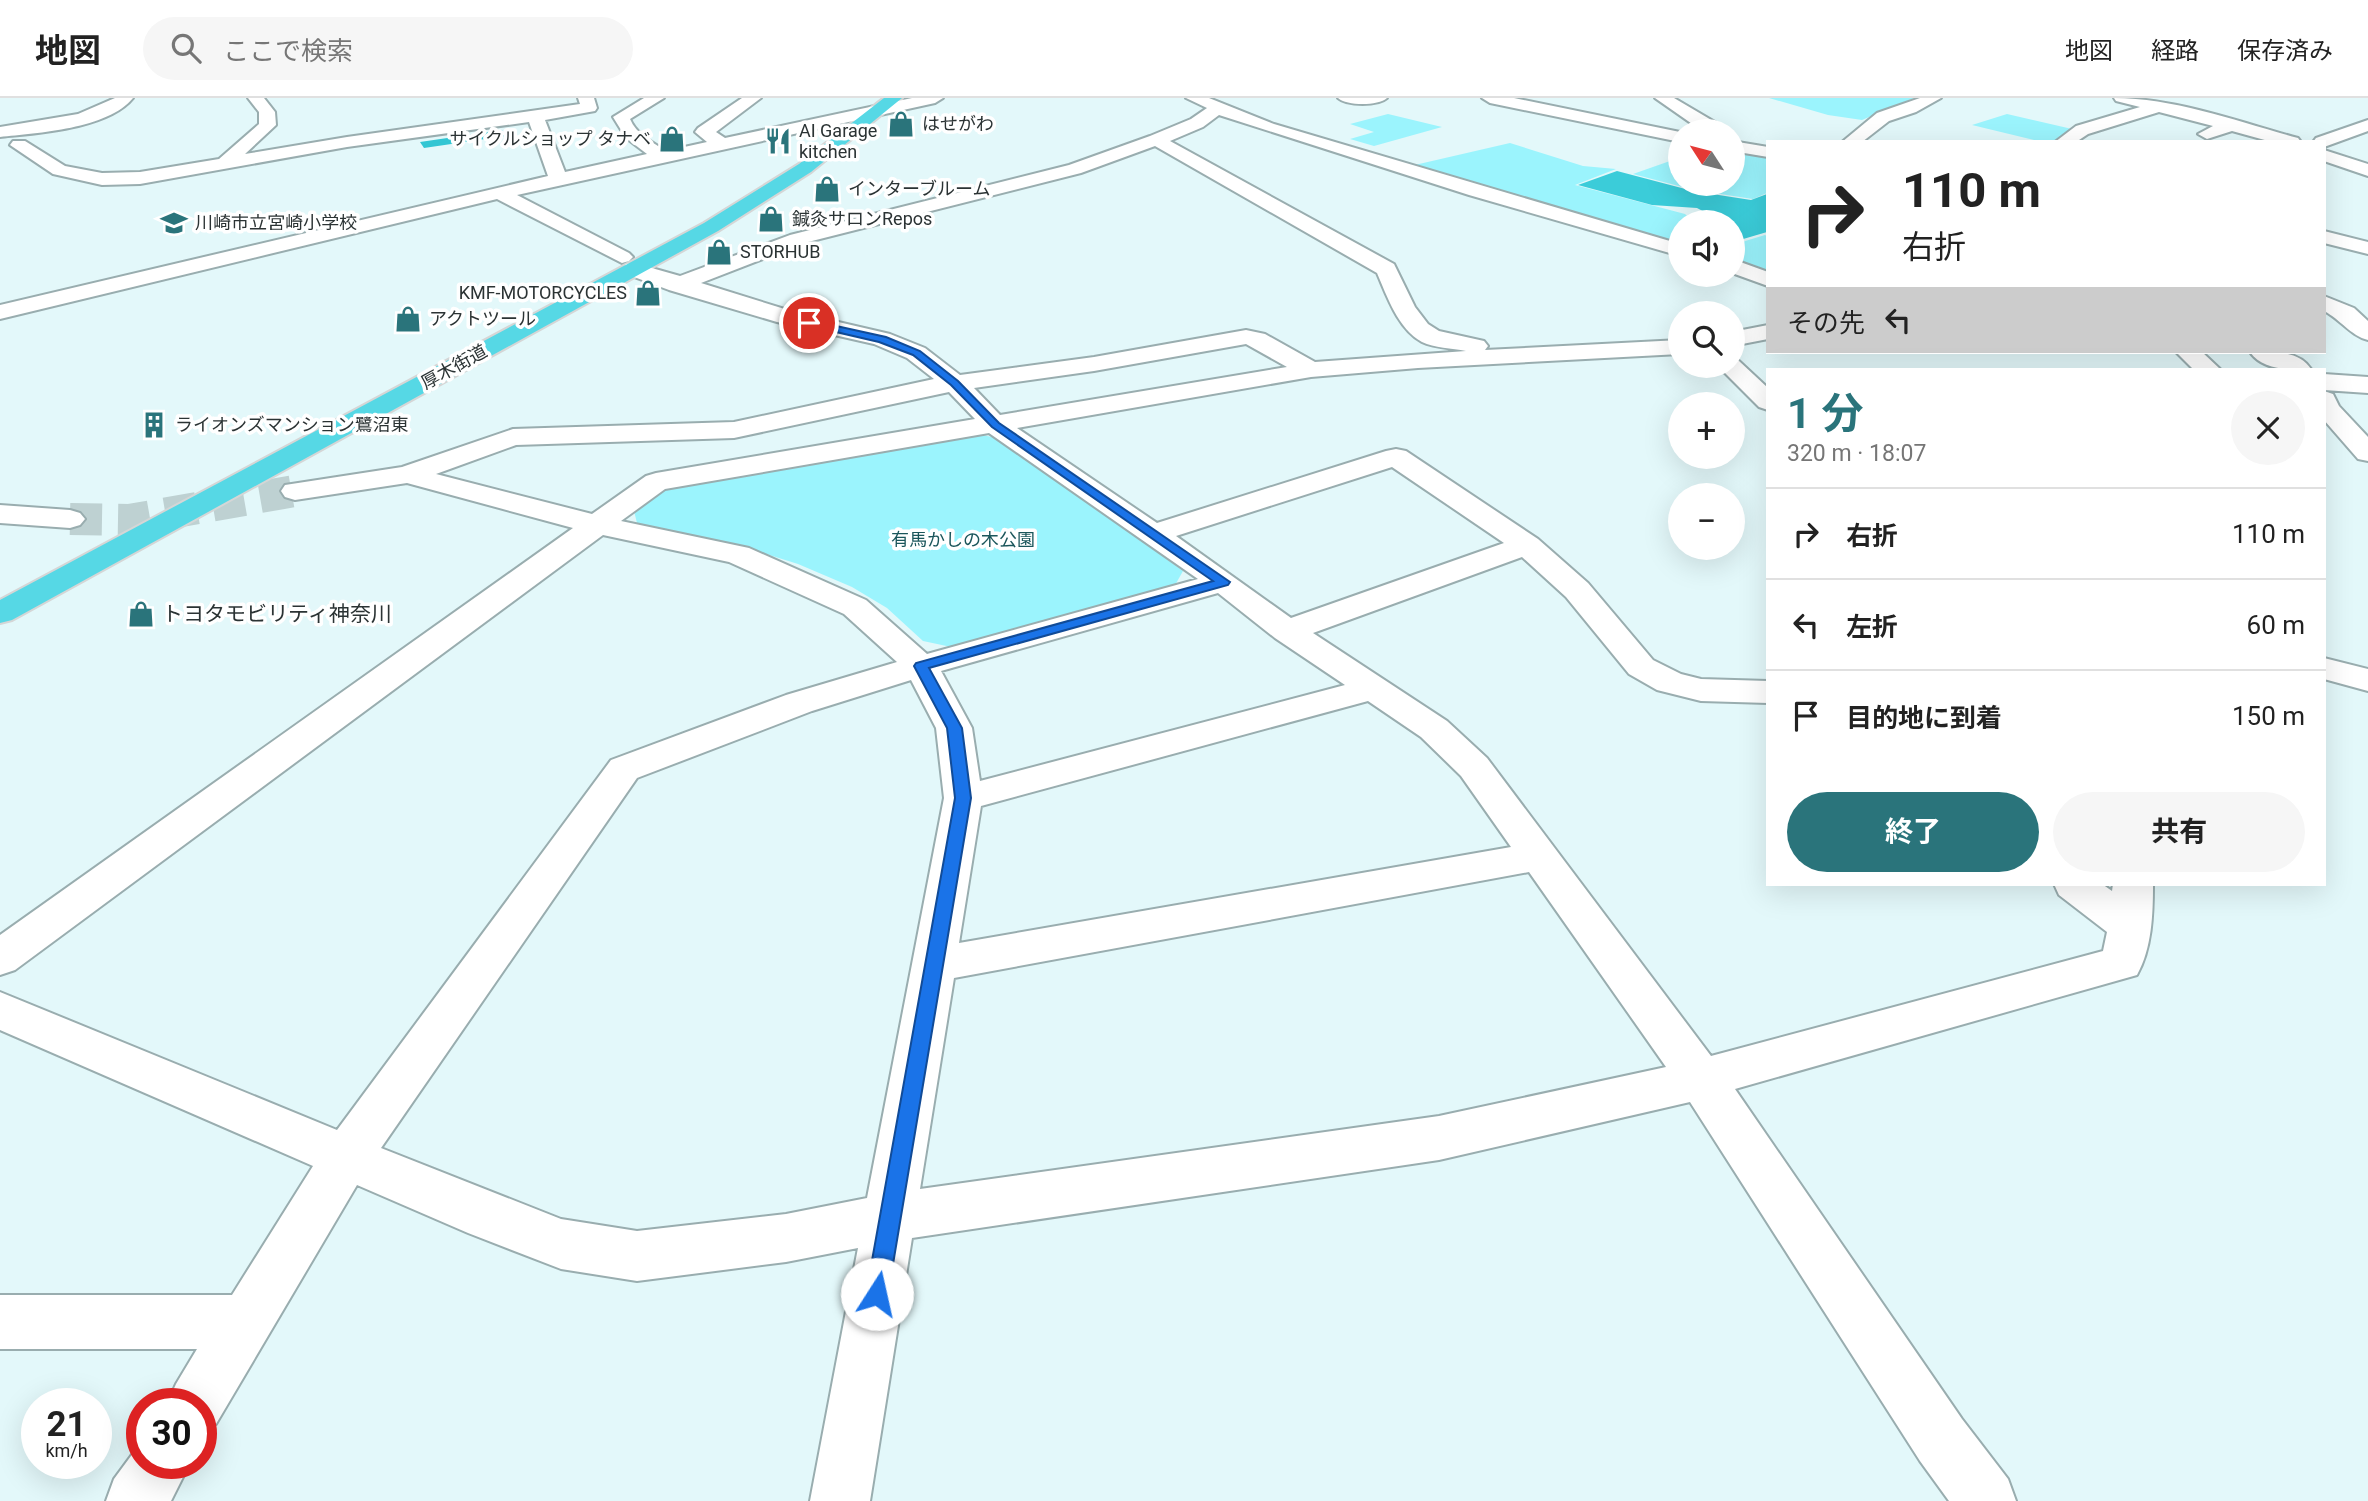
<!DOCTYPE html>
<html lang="ja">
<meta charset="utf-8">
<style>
:root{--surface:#fff;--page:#f6f6f6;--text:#222;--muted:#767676;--line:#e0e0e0;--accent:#2a747b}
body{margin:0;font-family:Roboto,"Noto Sans JP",sans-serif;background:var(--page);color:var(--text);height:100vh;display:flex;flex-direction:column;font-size:26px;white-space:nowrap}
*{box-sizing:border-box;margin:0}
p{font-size:23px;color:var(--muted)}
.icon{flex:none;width:38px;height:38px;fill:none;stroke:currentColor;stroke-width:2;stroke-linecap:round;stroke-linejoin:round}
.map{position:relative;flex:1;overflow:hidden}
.details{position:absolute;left:1766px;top:270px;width:560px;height:518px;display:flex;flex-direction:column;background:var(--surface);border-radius:0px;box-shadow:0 7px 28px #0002}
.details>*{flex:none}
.guide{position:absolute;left:1766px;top:42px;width:560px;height:214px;border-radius:0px;box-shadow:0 7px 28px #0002;background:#fff;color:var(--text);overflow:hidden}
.needle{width:46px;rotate:306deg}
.tools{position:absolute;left:1668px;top:21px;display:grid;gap:14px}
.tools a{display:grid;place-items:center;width:77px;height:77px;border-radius:50%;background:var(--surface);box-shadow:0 7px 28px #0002;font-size:35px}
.speed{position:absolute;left:21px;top:1290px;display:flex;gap:14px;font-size:35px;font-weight:700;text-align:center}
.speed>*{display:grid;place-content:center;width:91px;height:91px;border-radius:50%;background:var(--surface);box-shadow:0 7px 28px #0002;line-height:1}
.speed small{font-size:18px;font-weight:400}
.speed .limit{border:10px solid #d22;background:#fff;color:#111}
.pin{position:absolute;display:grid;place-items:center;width:60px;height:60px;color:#fff;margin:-30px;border:4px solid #fff;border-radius:50%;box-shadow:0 2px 7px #0007}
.me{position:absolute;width:77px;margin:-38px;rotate:10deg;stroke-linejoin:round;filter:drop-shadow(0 0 5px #0008)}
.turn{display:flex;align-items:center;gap:24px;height:147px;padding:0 21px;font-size:32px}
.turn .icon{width:91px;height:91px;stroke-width:2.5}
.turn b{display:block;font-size:49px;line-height:60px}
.then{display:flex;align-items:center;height:66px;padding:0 21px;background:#0003;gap:14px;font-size:26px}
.round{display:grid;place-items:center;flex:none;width:74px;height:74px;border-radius:37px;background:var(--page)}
.overview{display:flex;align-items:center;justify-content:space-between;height:119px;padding:0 21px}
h1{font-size:42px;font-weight:700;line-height:52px;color:var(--accent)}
.cta{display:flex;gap:14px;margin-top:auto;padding:14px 21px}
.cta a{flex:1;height:80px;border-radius:42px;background:var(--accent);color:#fff;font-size:28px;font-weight:700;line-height:80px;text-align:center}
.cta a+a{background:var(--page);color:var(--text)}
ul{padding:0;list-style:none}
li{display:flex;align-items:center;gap:21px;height:91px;padding:0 21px;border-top:2px solid var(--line)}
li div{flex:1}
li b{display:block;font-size:26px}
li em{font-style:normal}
header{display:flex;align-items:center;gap:42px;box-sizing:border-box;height:98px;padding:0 35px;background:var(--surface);border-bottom:2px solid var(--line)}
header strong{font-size:33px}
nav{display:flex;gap:38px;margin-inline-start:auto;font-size:24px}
.search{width:490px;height:63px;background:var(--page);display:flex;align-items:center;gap:18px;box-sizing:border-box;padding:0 24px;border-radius:38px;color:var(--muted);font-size:26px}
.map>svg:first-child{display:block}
.green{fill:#9bf4fd}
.forest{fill:#3bccd9}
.water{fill:#32c6d3}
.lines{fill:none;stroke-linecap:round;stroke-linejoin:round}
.minor-tunnel{stroke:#bed1d2;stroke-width:32;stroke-dasharray:32 16;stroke-linecap:butt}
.minor-casing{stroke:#99adaf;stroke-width:4}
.highway-casing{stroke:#d5d6d6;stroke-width:4}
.minor{fill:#fff;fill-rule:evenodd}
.highway{fill:#56d8e5;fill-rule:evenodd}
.route{fill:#1a73e8;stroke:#114b97;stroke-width:2}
.labels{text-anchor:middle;stroke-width:7;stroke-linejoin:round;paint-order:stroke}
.far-poi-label{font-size:18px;fill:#2b3334;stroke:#fff;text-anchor:start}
.far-street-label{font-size:18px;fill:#2b3334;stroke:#fff}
.far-park-label{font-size:18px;fill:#1b565b;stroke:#fff}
.poi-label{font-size:21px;fill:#2b3334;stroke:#fff;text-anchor:start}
</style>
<header>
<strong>地図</strong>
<div class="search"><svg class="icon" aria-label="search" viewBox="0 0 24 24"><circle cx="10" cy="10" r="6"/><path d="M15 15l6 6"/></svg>ここで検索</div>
<nav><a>地図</a><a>経路</a><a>保存済み</a></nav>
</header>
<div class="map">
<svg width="2368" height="1403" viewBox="0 0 2368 1403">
<rect width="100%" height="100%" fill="#e3f8fa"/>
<path class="green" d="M1769,0H1914L1862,22L1828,17Z
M1388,16L1442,29L1374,48L1350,41L1374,34L1350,26Z
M2007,16L2072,31L2052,44H2042L1972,27Z
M1510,45L1583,68L1616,71L1575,87L1685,116L1693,124H1680V132L1676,134L1680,135V152L1406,69Z
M1733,54L1767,59V95L1753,101L1694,92L1633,76L1670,63L1680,67V86H1732Z
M1765,137L1767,138V178L1733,164L1732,147Z
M977,336L1002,341L1183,473L1174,489L956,550L923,543L887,510L852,489L798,466L737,447L637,425L634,413L666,390Z"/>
<path class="forest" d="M1617,73L1693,93L1751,102L1767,96V134L1733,144L1732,124H1706L1712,118L1697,110L1652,107L1578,87Z"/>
<path class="water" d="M502,32L506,38L424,50L420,44Z"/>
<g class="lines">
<path class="minor-tunnel" d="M70,421L129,422L295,393"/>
<g class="minor-casing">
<path id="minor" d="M115,0H133C108,31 37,35 0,39V29L78,16Z
M248,0H264L275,14L276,27L245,56L347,39L580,6L578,0H594L597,10L595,13L545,22L565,74L647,56L626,40L613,19L644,0H664L630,21C636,36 652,44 666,53L707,44L695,34L698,30L742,0H761L716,34L725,40L912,0H943L935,5L517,97L629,155L633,159L629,163L622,165L497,101L0,221V207L548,78L529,24L347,49L140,86L102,87L53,76L10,47L13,43H25L65,68L102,75L140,74L219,61L259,26V14Z
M1186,0H1209L1274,26L1680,146V158L1469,97L1219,17L1203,29L1170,43L1394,166L1415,209L1428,226L1439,233L1484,243L1488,248L1485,252L1680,242V256L1418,270L1311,279L1017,330L1157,425L1386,353L1396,351L1406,353L1538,441L1588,485L1653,562L1681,576L1701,581L1768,583V605L1701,603L1657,592L1629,576L1566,499L1522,459L1313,535L1447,623L1487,660L1711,958L2103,853L2107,834L2059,797L2054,786H2102L2112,793L2113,786H2153C2153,816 2152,850 2137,877L1735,991L1962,1321L2008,1381L2016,1403H1949L1920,1363L1690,1004L1439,1062L912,1140L870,1403H810L858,1150L786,1164L637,1183L561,1171L468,1135L357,1087L216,1326L201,1333V1306H167L176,1286L197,1251H0V1197H232L313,1068L0,932V894L337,1032L611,662L786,597L897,564L844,516L729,464L603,437L15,872L0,877V837L573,430L407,385L295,402L285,399L281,393L285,387L402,369L513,331L734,324L934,281L907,260L874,246L777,224L669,192L626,176L623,171L626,166L634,165L680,178L790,137L1069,67L1150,38L1191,21L1207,10ZM1155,48L1377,175C1387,198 1398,231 1422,244C1434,250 1452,250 1466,253L1315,264L1265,236L1246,232L1094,259L960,277L925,250L890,236L791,213L701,185L804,145L1081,75ZM1246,246L1287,269L1000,317L974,290L1094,273ZM949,294L975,321L656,375L646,378L592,416L436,376L516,347L734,340ZM989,335L1198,481L927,556L866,502L749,450L621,423L665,391ZM1392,369L1504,445L1291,520L1176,438ZM1218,495L1275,540L1345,587L980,683L972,630L941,573ZM911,582L936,630L944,700L867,1100L786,1116L637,1133L561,1121L381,1050L637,680L812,613ZM1368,603L1421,639L1461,678L1511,749L959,845L981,708ZM1529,774L1666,969L1439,1018L920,1091L954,880Z
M1338,0H1387C1378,8 1347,8 1338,0Z
M1482,0H1514L1680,34V44L1490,5Z
M1655,0H1674L1730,33H1707L1698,30Z
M1920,0H1941L1916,14L1889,23L1862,44H1842L1877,15Z
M2114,0C2175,0 2239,24 2298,40L2301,44H2272L2232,33L2207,41L2198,36L2213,28L2159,14L2088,36L2076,44H2055L2076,28L2140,9L2116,3Z
M2368,22V33L2324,49V44H2313L2316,40Z
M1732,43L1768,49V59L1732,53Z
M2324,52L2368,66V78L2324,63Z
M2324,133L2368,144V156L2324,145Z
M1732,161L1768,174V188L1732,175Z
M2324,198L2354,210L2368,223V242C2351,238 2340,221 2324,213Z
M1768,227V241L1732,248V234Z
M2176,254H2202L2220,271H2193Z
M2250,254C2270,253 2299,252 2311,271C2291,272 2263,273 2250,254Z
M1732,261L1739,263L1768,290V312L1759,309L1718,268H1732Z
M2324,276L2368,279V295L2324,292Z
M2324,293L2333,296L2339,308L2368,339V363L2358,361L2324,322Z
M0,407L70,412L80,415L85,421L80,427L70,430L0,425Z
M2324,560L2368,571V593L2324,581Z
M142,1343V1365H190L171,1403H106L114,1381Z"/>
</g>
<g class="highway-casing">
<path id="highway" d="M884,0H902L811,74L718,133L12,522L0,525V502L704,125L799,66Z"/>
</g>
<use href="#minor" class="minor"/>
<use href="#highway" class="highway"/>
</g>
<path class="route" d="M809,222L886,239L920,253L958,283L999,325L1230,484L1228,487L929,570L962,630L971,700L888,1196L885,1204L877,1207L869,1204L866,1196L955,700L947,630L914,568L916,565L1213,483L992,329L951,287L913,257L879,244L806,227L804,225Z"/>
<defs>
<g id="shop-bare" transform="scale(2.1)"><path d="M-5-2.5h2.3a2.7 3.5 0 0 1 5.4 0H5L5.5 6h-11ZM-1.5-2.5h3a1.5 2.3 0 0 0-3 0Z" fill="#2a747b" stroke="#fff" stroke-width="2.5" paint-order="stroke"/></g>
<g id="restaurant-bare" transform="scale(2.1)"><path d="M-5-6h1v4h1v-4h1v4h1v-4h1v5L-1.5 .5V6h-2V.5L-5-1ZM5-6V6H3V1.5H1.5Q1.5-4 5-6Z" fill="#2a747b" stroke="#fff" stroke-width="2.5" paint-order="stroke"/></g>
<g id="school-bare" transform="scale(2.1)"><path d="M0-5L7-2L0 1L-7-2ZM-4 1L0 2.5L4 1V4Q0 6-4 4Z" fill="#2a747b" stroke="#fff" stroke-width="2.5" paint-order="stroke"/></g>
<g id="building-bare" transform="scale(2.1)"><path d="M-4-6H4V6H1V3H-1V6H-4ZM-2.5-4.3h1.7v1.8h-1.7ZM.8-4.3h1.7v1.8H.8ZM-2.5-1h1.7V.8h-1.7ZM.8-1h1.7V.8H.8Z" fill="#2a747b" stroke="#fff" stroke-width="2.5" paint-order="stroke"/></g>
</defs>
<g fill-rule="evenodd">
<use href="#shop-bare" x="901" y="26"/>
<use href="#shop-bare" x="672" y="41"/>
<use href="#restaurant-bare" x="778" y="43"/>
<use href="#shop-bare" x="827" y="91"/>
<use href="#shop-bare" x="771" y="121"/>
<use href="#school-bare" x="174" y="125"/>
<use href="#shop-bare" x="719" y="154"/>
<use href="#shop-bare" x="648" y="195"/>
<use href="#shop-bare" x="408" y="221"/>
<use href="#building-bare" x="154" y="327"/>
<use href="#shop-bare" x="141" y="516"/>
</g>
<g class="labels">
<g class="far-poi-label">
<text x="922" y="32">はせがわ</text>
<text x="799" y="39">AI Garage<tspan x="799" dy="21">kitchen</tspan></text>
<text x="651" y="47" text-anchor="end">サイクルショップ タナベ</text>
<text x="848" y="97">インターブルーム</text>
<text x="792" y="127">鍼灸サロンRepos</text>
<text x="195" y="131">川崎市立宮崎小学校</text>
<text x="740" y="160">STORHUB</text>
<text x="627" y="201" text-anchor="end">KMF-MOTORCYCLES</text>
<text x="429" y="227">アクトツール</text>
<text x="175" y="333">ライオンズマンション鷺沼東</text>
</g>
<g class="far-street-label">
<text transform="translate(454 269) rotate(-29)" y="6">厚木街道</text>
</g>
<g class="far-park-label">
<text x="963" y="448">有馬かしの木公園</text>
</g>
<g class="poi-label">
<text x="162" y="523">トヨタモビリティ神奈川</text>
</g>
</g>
</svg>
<div class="tools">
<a><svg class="needle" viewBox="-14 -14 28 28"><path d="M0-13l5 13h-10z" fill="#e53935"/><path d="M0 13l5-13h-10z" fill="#767676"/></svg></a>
<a><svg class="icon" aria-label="sound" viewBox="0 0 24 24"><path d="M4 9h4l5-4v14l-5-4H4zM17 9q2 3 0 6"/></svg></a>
<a><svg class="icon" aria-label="search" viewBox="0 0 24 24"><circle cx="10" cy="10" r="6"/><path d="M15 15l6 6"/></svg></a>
<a>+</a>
<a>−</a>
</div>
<div class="speed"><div>21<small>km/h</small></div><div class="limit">30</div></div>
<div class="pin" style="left:809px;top:225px;background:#d93025"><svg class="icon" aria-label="arrive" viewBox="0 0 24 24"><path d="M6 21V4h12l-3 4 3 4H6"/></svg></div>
<svg class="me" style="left:877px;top:1196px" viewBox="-20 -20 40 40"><circle r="19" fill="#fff"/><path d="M0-13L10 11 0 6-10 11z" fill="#1a73e8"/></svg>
<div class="guide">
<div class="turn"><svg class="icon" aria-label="right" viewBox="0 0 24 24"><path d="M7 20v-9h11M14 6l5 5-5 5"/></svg><div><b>110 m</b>右折</div></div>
<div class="then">その先<svg class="icon" aria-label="left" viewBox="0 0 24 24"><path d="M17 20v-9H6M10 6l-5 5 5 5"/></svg></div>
</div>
<section class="details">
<div class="overview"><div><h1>1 分</h1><p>320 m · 18:07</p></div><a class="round"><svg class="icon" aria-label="close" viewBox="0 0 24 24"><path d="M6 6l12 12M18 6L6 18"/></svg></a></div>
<ul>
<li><svg class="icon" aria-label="right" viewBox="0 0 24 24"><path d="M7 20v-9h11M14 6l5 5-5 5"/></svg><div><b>右折</b></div><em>110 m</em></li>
<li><svg class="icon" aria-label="left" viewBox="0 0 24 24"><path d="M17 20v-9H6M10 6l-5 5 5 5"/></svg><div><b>左折</b></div><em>60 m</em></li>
<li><svg class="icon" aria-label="arrive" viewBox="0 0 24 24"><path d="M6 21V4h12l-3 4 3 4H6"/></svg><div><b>目的地に到着</b></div><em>150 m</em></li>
</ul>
<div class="cta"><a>終了</a><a>共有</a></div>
</section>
</div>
